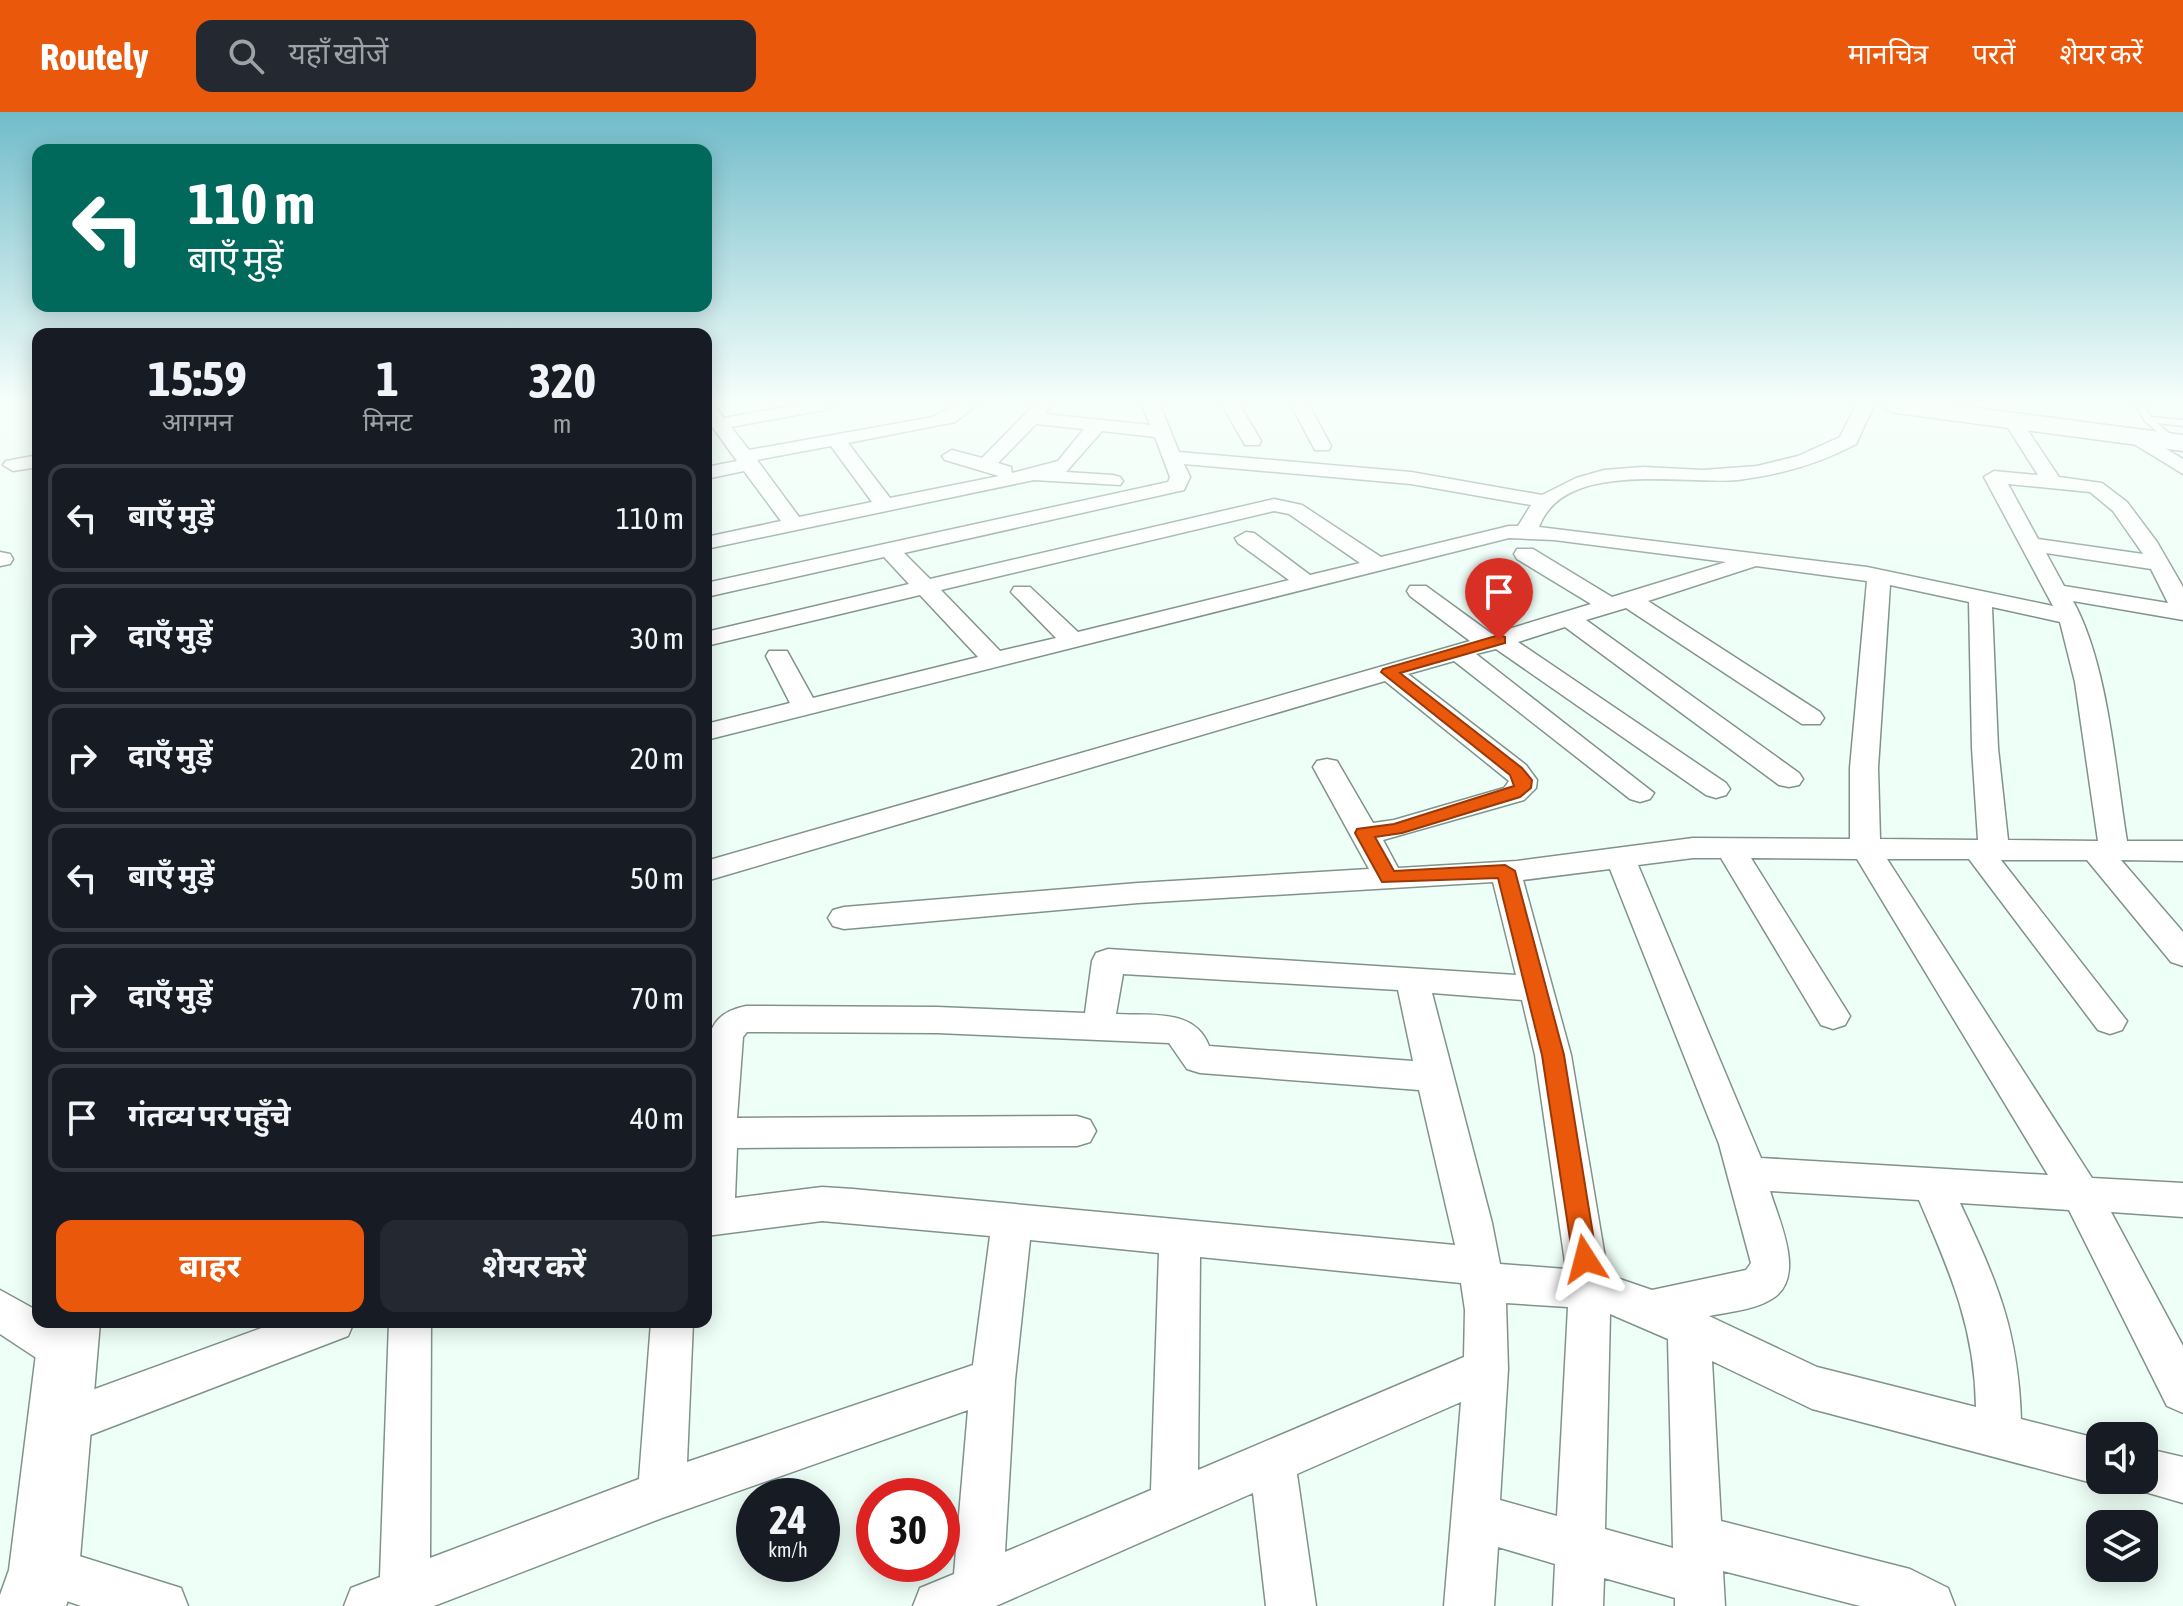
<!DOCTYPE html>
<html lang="hi">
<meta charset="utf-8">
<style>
:root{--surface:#171b24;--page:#242831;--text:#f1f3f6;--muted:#9ea1a6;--line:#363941;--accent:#ea580c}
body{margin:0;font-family:"Asap Condensed","Noto Sans Devanagari",sans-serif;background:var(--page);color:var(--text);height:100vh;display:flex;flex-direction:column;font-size:30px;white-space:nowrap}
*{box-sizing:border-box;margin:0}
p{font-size:26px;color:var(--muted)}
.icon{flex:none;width:44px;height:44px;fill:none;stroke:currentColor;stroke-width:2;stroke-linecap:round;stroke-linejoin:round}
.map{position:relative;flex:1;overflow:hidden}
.sheet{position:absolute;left:32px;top:216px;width:680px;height:1000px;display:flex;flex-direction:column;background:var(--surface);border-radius:16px;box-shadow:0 4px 20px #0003}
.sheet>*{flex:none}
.guide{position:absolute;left:32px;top:32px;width:680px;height:168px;border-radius:16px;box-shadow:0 4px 20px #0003;background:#00695c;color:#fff;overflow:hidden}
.tools{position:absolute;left:2086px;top:1310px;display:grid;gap:16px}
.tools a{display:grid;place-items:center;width:72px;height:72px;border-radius:16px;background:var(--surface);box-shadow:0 4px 20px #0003;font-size:40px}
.speed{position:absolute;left:736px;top:1366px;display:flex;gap:16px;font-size:40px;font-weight:700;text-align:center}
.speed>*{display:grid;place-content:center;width:104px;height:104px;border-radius:50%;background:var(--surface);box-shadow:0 4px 20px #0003;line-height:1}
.speed small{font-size:20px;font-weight:400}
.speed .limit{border:12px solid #d22;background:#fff;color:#111}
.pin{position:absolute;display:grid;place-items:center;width:68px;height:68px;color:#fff;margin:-82px -34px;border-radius:50% 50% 50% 0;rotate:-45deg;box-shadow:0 0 8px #0007}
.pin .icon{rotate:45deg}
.me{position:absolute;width:88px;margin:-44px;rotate:351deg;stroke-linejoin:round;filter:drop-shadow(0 0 6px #0008)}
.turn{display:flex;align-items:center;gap:28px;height:168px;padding:0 24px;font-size:36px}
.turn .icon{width:104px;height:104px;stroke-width:2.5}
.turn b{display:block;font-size:56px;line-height:68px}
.eta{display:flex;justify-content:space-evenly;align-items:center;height:136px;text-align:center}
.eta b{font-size:48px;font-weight:700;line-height:56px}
.action{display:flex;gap:16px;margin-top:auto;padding:16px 24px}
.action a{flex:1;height:92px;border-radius:16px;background:var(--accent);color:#fff;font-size:32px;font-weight:700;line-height:92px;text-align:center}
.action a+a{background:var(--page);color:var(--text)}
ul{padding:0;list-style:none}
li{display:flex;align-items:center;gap:24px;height:108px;margin:0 16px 12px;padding:0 8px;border:4px solid var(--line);border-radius:16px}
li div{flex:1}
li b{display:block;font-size:30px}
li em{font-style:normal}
header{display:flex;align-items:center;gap:48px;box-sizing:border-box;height:112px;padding:0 40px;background:var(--accent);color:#fff}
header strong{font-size:38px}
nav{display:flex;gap:44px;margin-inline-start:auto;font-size:28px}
.search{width:560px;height:72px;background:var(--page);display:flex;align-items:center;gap:20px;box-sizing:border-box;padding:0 28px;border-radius:16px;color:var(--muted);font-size:30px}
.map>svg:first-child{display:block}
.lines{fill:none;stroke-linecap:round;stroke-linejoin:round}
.lane-casing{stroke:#80938a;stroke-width:3}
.street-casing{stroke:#80938a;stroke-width:3}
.secondary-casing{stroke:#80938a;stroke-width:3}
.primary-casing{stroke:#80938a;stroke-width:3}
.lane{fill:#fff;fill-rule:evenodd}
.street{fill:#fff;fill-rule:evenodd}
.secondary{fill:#fff;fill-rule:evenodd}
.primary{fill:#fff;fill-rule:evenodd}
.route{fill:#ea580c;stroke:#983908;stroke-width:2}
</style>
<header>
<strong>Routely</strong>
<div class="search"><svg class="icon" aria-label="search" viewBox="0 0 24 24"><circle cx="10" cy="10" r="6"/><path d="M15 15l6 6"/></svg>यहाँ खोजें</div>
<nav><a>मानचित्र</a><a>परतें</a><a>शेयर करें</a></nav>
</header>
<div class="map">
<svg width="2183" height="1494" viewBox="0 0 2183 1494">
<rect width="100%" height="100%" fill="#eefff7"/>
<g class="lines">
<g class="lane-casing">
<path id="lane" d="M2135,293H2143L2151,305L2183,308V314L2157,311L2177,328V332H2171L2145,309Z"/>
</g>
<g class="street-casing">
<path id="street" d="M706,293H714L724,306L796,293H833L824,298L731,315L749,338L933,305L956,293H977L955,310L848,331L890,386L999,364L945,348L942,344L952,338L982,346L1034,293H1053L1045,302L1150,313L1142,293H1160L1179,340L1411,360L1542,383L1576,366L1604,358L1643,355L1703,358L1757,354L1798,344L1840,325L1856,293H1874L1856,332C1819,352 1779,363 1738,368C1683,373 1564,347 1539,415L1867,455L2053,494L1984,365L1994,359L2038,363L2003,308L2006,304H2018L2059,365L2102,371L2127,390L2157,430L2183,475V508L2073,489C2108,552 2115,656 2127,729H2183V749L2121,748L2183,820V854L2171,850L2087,748H2001L2127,909L2122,918L2110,922L2098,918L1969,747H1887L2092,1066L2183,1071V1105L2111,1100L2183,1234V1301L2167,1294L2069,1098L1960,1091C1997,1170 2018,1217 2021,1307L2100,1327V1368H2113L2100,1373L1812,1297L1712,1249L1721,1409L1910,1457L1948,1476L1955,1494H1860L1723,1459L1725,1494H1675V1486L1604,1466L1603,1494H1553L1555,1452L1498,1435L1494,1494H1444L1461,1290L1297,1362L1316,1494H1266L1253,1381L996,1494H913L920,1476L954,1462L968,1298L662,1406L434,1494H344L351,1476L380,1465L389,1210H431L430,1446L639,1367L651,1210H693L687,1350L973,1253L990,1124L822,1109L706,1124V942C709,914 717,900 746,894L937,895L1085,901L1092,849L1096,841L1108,837L1516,863L1493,770L1138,791L844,817L833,814L828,806L833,798L844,795L1138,771L1369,757L1313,655L1317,649L1327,647L1337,649L1373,711L1394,708L1504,676L1509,669L1385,569L706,769V749L1470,529L1410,484L1407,479L1410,474H1426L1492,522L1591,492L1517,447L1514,442L1517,437H1533L1612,485L1726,450L1554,428L1509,426L706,628V612L790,591L766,544L769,539H787L813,586L978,545L920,483L706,534V520L909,472L884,445L706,485V471L1168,370L1170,365L1155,325L1102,319L1066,360L1113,363L1120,365L1123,369L1120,373L1034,368L706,437V425L781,409L744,359L706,367V355L737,349L706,306ZM1036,312L1084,317L1058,349L1012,361L1011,355L998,351ZM831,334L872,390L799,405L757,348ZM1184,352L1411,372L1531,393L1518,414H1509L1381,445L1302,393L1274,387L930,467L904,441L1184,378L1190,365ZM2008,372L2090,380L2113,399L2143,442L2038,427ZM1274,399L1289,402L1360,451L1310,463L1254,421L1246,420L1235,426L1238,431L1289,468L1078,520L1030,475H1014L1011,480L1056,526L1000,539L941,478ZM2046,441L2151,457L2168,491L2064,474ZM1756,454L1867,469L1850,656V727L1693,726L1517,749L1398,756L1383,728L1524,688L1536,676L1537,668L1526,653L1408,562L1454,549L1630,687L1640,690L1650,687L1654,681L1476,542L1496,537L1706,683L1716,686L1726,683L1730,677L1726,671L1518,530L1565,515L1779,673L1789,675L1799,673L1803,667L1799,661L1586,508L1626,496L1802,612H1820L1824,606L1820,600L1648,489ZM1890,473L1969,490L1972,636L1978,728L1880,727L1878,656ZM1992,495L2060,510L2075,570L2098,729L2008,728L1998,636ZM1693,746H1721L1821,913L1833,917L1845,913L1850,904L1751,746L1857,747L2048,1063L1761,1046L1638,753ZM1610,757L1719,1032L1751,1151L1746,1158L1652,1178L1608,1163L1571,943L1523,768ZM1123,862L1398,878L1413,949L1209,934C1195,896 1150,904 1116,902ZM1432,881L1522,888L1535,943L1566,1157L1500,1152L1492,1111ZM747,920L937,921L1169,931L1187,957L1200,961L1419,978L1455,1133L853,1077L822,1075L735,1086L737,1036L1077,1034L1090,1030L1096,1019L1090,1008L1077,1004L737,1006L743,925ZM1770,1079L1919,1088C1950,1160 1975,1216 1976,1295L1817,1255L1709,1204C1729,1200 1753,1198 1770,1188C1808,1168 1779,1109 1770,1079ZM1030,1128L1159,1141L1151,1378L1005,1440L1015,1268ZM1200,1145L1461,1171L1465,1198L1464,1245L1198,1358ZM1506,1191L1568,1195L1557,1404L1500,1388L1508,1257ZM1610,1202L1668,1227L1673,1436L1605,1417Z
M1222,293H1240L1261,329L1259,333H1245Z
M1291,293H1309L1331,334L1329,338H1315Z
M2136,319L2183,347V362L2129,329L2127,325L2129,321Z
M38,343V355L13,359L3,353L6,349Z
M0,440L10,442L13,447L10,452L0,454Z
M0,1178L38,1199V1210C61,1210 77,1219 87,1240L80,1255L65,1261L50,1255L0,1222Z
M278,1210H354L348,1224L59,1335L43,1328L36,1312L43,1296Z
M2144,1336L2183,1345V1391L2128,1375L2124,1368H2144Z
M44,1433L181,1476L188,1494H81L27,1475L19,1458L27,1441Z"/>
</g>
<g class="secondary-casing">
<path id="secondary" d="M40,1210H100L79,1458L66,1494H0V1483L9,1458Z"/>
</g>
<g class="primary-casing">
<path id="primary" d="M1883,293H1954L2183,323V339L1896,301L1887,298Z"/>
</g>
<use href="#lane" class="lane"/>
<use href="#street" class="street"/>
<use href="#secondary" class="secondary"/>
<use href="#primary" class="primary"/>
</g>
<linearGradient id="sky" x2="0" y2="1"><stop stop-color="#71bcca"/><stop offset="0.58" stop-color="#f7fffb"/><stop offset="1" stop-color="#f7fffb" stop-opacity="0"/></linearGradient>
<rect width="2183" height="502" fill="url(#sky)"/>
<path class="route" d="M1499,523L1505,525V531L1400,561L1522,656L1532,668L1531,676L1520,685L1402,721L1375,725L1394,759L1505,753L1515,759L1564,943L1597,1147L1594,1155L1585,1158L1576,1155L1573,1147L1542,943L1498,766L1382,770L1355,721L1357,717L1394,712L1514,674L1510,663L1381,560L1383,557Z"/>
</svg>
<div class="tools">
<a><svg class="icon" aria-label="sound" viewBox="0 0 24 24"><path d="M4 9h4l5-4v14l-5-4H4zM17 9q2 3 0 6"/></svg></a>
<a><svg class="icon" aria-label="layers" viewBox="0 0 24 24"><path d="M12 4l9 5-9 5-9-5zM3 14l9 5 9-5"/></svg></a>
</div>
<div class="speed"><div>24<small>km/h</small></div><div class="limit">30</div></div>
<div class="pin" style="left:1499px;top:528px;background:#d93025"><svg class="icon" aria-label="arrive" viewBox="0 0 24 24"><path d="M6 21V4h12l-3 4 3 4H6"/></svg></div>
<svg class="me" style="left:1585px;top:1147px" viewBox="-20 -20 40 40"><path d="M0-17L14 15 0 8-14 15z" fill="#ea580c" stroke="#fff" stroke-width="4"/></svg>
<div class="guide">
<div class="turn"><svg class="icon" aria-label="left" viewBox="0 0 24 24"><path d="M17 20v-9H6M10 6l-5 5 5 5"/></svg><div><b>110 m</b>बाएँ मुड़ें</div></div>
</div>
<section class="sheet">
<div class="eta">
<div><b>15:59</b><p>आगमन</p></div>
<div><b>1</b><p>मिनट</p></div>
<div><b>320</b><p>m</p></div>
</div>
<ul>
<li><svg class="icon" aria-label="left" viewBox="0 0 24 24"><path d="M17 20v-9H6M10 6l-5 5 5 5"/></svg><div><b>बाएँ मुड़ें</b></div><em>110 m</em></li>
<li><svg class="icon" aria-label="right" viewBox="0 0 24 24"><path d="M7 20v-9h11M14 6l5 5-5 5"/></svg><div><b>दाएँ मुड़ें</b></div><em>30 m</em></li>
<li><svg class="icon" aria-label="right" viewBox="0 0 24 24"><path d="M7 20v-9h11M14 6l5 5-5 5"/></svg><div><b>दाएँ मुड़ें</b></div><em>20 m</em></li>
<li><svg class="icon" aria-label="left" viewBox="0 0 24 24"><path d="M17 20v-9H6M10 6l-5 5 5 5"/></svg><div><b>बाएँ मुड़ें</b></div><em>50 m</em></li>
<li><svg class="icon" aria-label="right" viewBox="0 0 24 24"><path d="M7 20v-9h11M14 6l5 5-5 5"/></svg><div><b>दाएँ मुड़ें</b></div><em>70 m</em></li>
<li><svg class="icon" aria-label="arrive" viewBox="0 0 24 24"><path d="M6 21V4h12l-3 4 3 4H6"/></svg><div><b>गंतव्य पर पहुँचे</b></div><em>40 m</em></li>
</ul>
<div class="action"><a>बाहर</a><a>शेयर करें</a></div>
</section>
</div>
